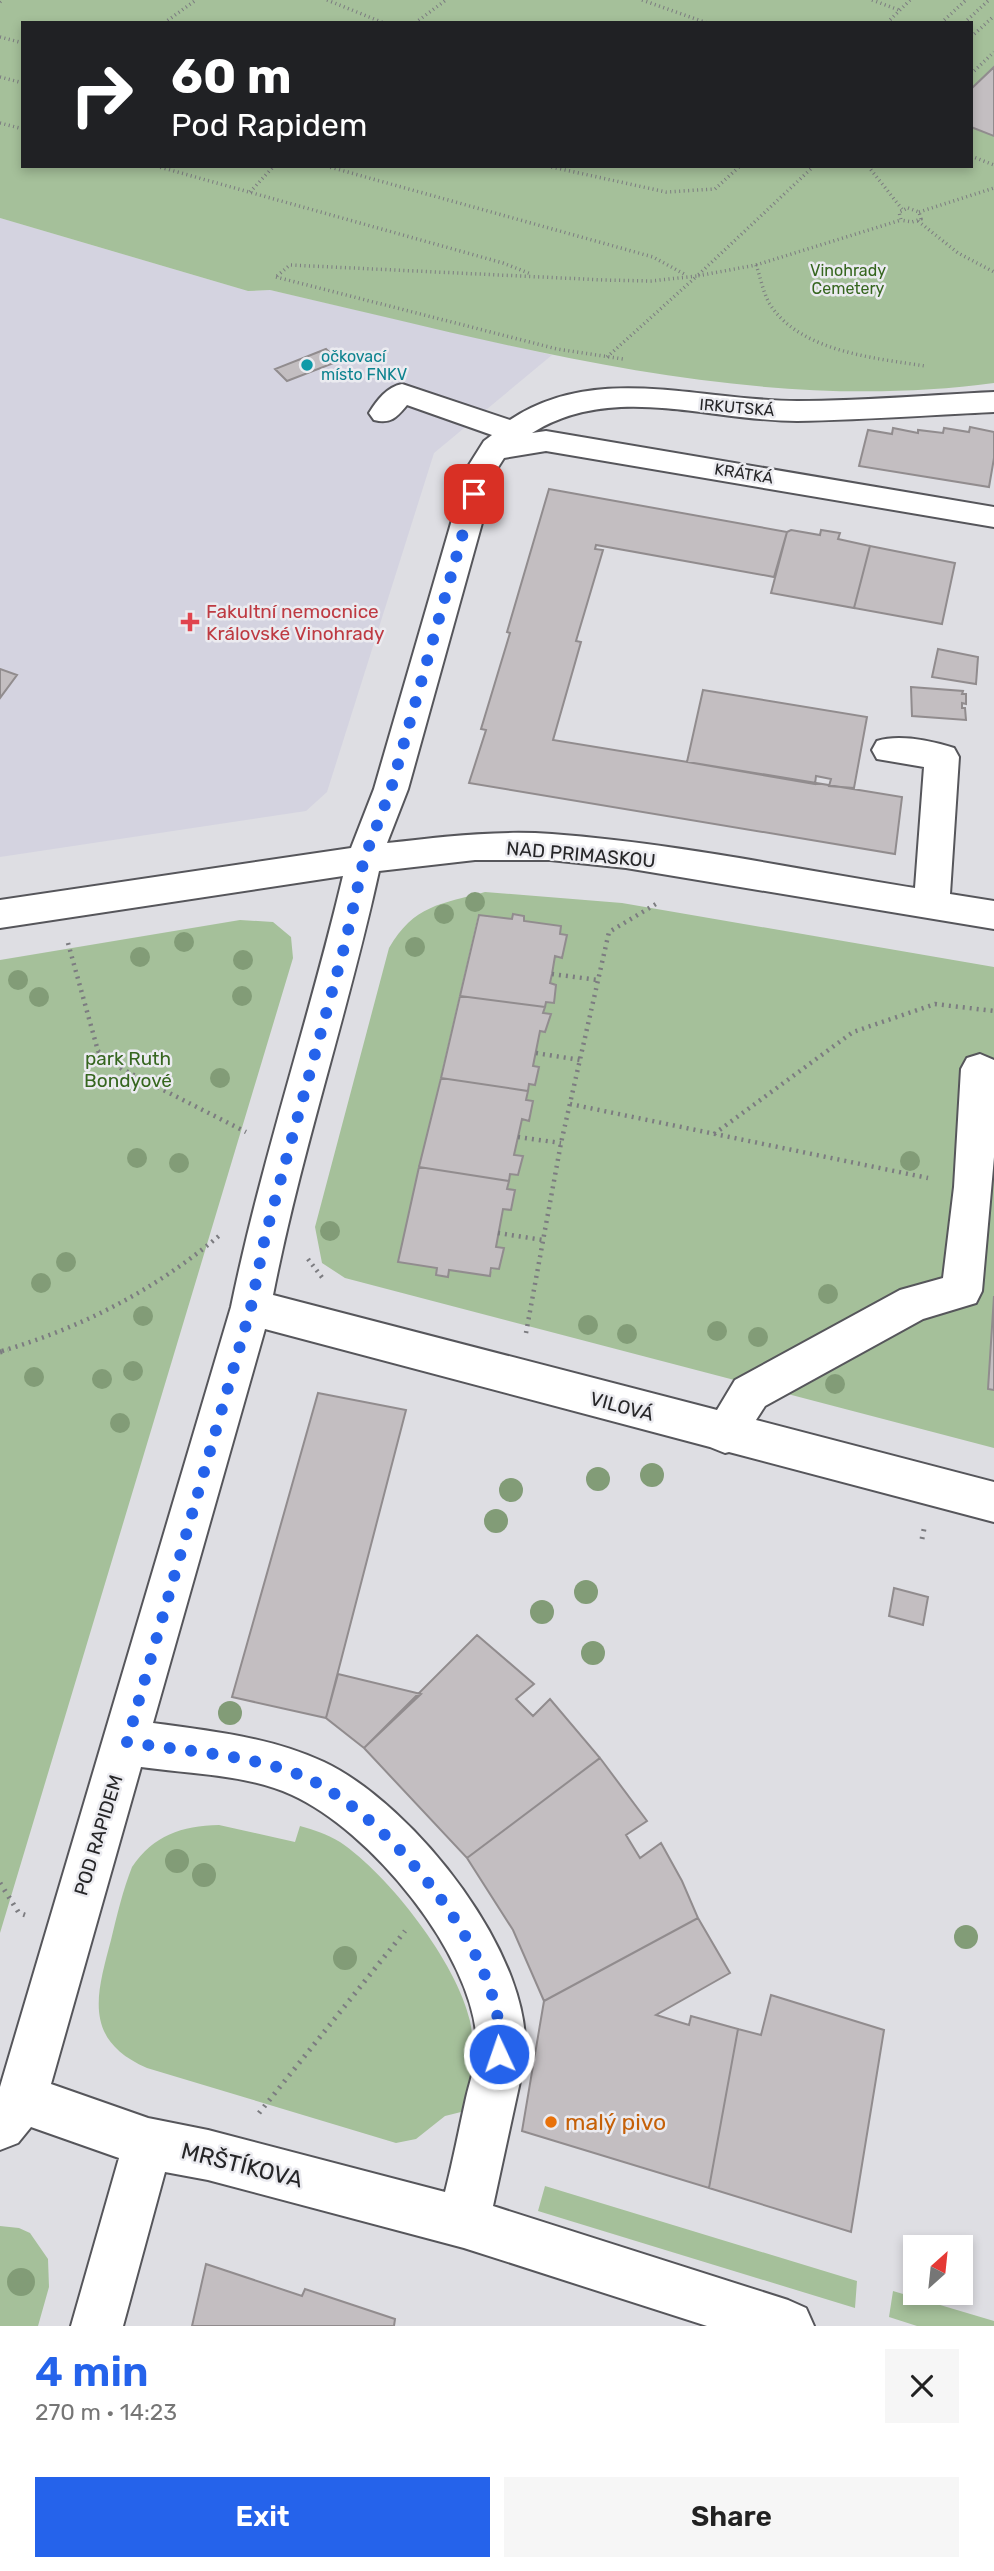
<!DOCTYPE html>
<meta charset="utf-8">
<style>
:root{--surface:#fff;--page:#f6f6f6;--text:#222;--muted:#767676;--accent:#2563eb}
body{margin:0;font-family:Rubik,sans-serif;background:var(--page);color:var(--text);height:100vh;display:flex;flex-direction:column;font-size:26px;white-space:nowrap}
*{box-sizing:border-box;margin:0}
p{font-size:23px;color:var(--muted)}
.icon{flex:none;width:38px;height:38px;fill:none;stroke:currentColor;stroke-width:2;stroke-linecap:round;stroke-linejoin:round}
.map{position:relative;height:2326px;overflow:hidden}
.drawer{display:flex;flex-direction:column;background:var(--surface);flex:1}
.drawer>*{flex:none}
.banner{position:absolute;left:21px;top:21px;width:952px;height:147px;border-radius:0px;box-shadow:0 4px 10px #0003;background:#202124;color:#fff;overflow:hidden}
.needle{width:46px;rotate:27deg}
.buttons{position:absolute;left:903px;top:2235px;display:grid;gap:14px}
.buttons a{display:grid;place-items:center;width:70px;height:70px;border-radius:0px;background:var(--surface);box-shadow:0 4px 10px #0003;font-size:35px}
.pin{position:absolute;display:grid;place-items:center;width:60px;height:60px;color:#fff;margin:-30px;border-radius:14px;box-shadow:0 4px 10px #0006}
.me{position:absolute;width:77px;margin:-38px;rotate:357deg;stroke-linejoin:round;filter:drop-shadow(0 0 5px #0008)}
.turn{display:flex;align-items:center;gap:24px;height:147px;padding:0 35px;font-size:32px}
.turn .icon{width:91px;height:91px;stroke-width:2.5}
.turn b{display:block;font-size:49px;line-height:60px}
.round{display:grid;place-items:center;flex:none;width:74px;height:74px;border-radius:0px;background:var(--page)}
.head{display:flex;align-items:center;justify-content:space-between;height:119px;padding:0 35px}
h1{font-size:42px;font-weight:600;line-height:52px;color:var(--accent)}
.button{display:flex;gap:14px;margin-top:auto;padding:14px 35px}
.button a{flex:1;height:80px;border-radius:0px;background:var(--accent);color:#fff;font-size:28px;font-weight:600;line-height:80px;text-align:center}
.button a+a{background:var(--page);color:var(--text)}
.map>svg:first-child{display:block}
.built{fill:#d4d3e0}
.green{fill:#a5c09a;fill-rule:evenodd}
.building{fill:#c3bec1;stroke:#918c8e;stroke-width:2}
.lines{fill:none;stroke-linecap:round;stroke-linejoin:round}
.minor-casing{stroke:#56565b;stroke-width:4}
.path-far2{stroke:#7c7c80;stroke-width:3.5;stroke-dasharray:1 3.5;stroke-linecap:butt}
.path-far1{stroke:#7c7c80;stroke-width:4.5;stroke-dasharray:2 5;stroke-linecap:butt}
.path{stroke:#7c7c80;stroke-width:5;stroke-dasharray:2 6;stroke-linecap:butt}
.minor{fill:#fff;fill-rule:evenodd}
.tree{fill:#829c77}
.route{stroke:#2563eb;stroke-width:12;stroke-dasharray:0 21.6}
.culture-dot{fill:#0f9aa8;stroke:#ebebf0;stroke-width:2.5}
.health-dot{fill:#e0444e;stroke:#ebebf0;stroke-width:2.5}
.food-dot{fill:#e8710a;stroke:#ebebf0;stroke-width:2.5}
.labels{text-anchor:middle;stroke-width:5;stroke-linejoin:round;paint-order:stroke}
.far-park-label{font-size:16px;fill:#36661f;stroke:#ebebf0}
.far-culture-label{font-size:16px;fill:#0d838f;stroke:#ebebf0;text-anchor:start}
.far-street-label{font-size:16px;fill:#262628;stroke:#ebebf0}
.health-label{font-size:19px;fill:#be3a42;stroke:#ebebf0;text-anchor:start}
.street-label{font-size:19px;fill:#262628;stroke:#ebebf0}
.park-label{font-size:19px;fill:#36661f;stroke:#ebebf0}
.near-food-label{font-size:23px;fill:#c56008;stroke:#ebebf0;text-anchor:start}
.near-street-label{font-size:23px;fill:#262628;stroke:#ebebf0}
</style>
<div class="map">
<svg width="994" height="2326" viewBox="0 0 994 2326">
<rect width="100%" height="100%" fill="#dedee3"/>
<path class="built" d="M0,218L248,291L270,290L552,355L434,453L327,792L306,811L0,857Z"/>
<path class="green" d="M0,0H994V67L971,89V23H23V166H971V127L994,136V383C750,416 506,344 270,290L248,291L0,218Z
M485,892L622,903L994,967V1448L345,1278L322,1263L315,1227L389,948C414,905 441,904 485,892ZM513,915L524,921L561,926L560,934L567,936L562,957L555,956L550,983L556,985L554,1002H546L543,1013L551,1015L545,1032L540,1031L533,1066L539,1068L535,1085L529,1084L526,1100L533,1101L529,1120L522,1119L514,1155L523,1157L518,1175L510,1174L507,1189L514,1190L503,1209L496,1247L503,1248L489,1276L449,1270L448,1277L436,1275L437,1268L398,1261L478,916L512,919Z
M240,920L273,922L291,937L293,958L0,1933V960Z
M219,1825L295,1842L300,1826C314,1830 327,1834 340,1842C389,1875 457,1963 470,2021C476,2049 470,2083 465,2111L445,2116L416,2139L396,2143L147,2068C83,2040 96,1996 111,1940C117,1915 123,1890 132,1867C154,1835 181,1826 219,1825Z
M545,2186L857,2281L855,2308L538,2211Z
M0,2226L19,2228L30,2233L48,2259L49,2287L38,2326H0Z
M893,2291L994,2321V2326H917L889,2317Z"/>
<path class="building" d="M994,67V136L971,127V89Z
M326,349L339,361L287,381L275,369Z
M970,427L994,432V458L989,487L859,466L868,430L892,434L893,428L918,433V430L943,433L944,428L969,432Z
M549,489L787,532L774,577L596,545L595,549L603,550L576,641L581,642L553,740L902,797L895,854L469,783L486,730L481,729L510,633L507,632Z
M791,530L820,535L821,530L840,533L838,539L870,546L854,608L771,593L787,532Z
M870,546L955,563L942,624L854,608Z
M938,649L978,657L976,684L932,677Z
M0,669L17,675L0,698Z
M911,687L963,691L962,694H966V704L962,703V708H965L966,720L912,716Z
M703,690L867,717L854,788L829,786L831,779L816,776L815,784L687,762Z
M513,914L524,916V921L561,926L560,934L567,935L562,958L555,956L552,974L550,983L556,985L554,1003L546,1002L545,1007L460,996L479,915L512,919Z
M460,996L545,1007L543,1013L551,1014L545,1032L540,1031L533,1066L539,1067L535,1085L529,1084L528,1091L441,1078Z
M441,1078L528,1091L526,1100L533,1101L529,1121L522,1119L514,1155L523,1156L518,1175L510,1174L509,1181L419,1167Z
M419,1167L509,1181L507,1189L515,1190L511,1210L503,1209L496,1247L504,1248L499,1269L491,1268L490,1276L449,1270L448,1277L436,1275L437,1268L398,1262Z
M994,1296V1390L988,1389Z
M318,1393L406,1410L326,1718L232,1697Z
M894,1588L928,1597L923,1625L889,1616Z
M477,1635L534,1684L516,1699L533,1716L550,1699L600,1758L467,1858L364,1748Z
M338,1674L421,1694L364,1748L326,1718Z
M600,1758L647,1821L626,1835L640,1858L661,1843L682,1881L698,1918L544,2001L513,1930L467,1858Z
M698,1918L730,1973L656,2015L689,2025L691,2016L738,2029L709,2188L522,2131L544,2001Z
M771,1995L884,2030L851,2232L709,2188L738,2029L761,2035Z
M206,2264L302,2296L305,2289L395,2319L394,2326H192Z"/>
<g class="lines">
<g class="minor-casing">
<path id="minor" d="M402,384L510,420C596,362 701,401 797,401C862,401 928,395 994,392V412C929,415 863,420 797,421C709,421 613,382 532,433L546,431L994,507V527L546,451L504,458L497,469L408,789L387,843C442,837 497,830 552,834C674,843 795,869 915,888L924,767L877,759L872,750L877,741C900,734 931,741 954,748L959,757L950,894L994,901V929L626,868L550,860H475L379,871C348,1013 301,1152 273,1295L717,1410L735,1380L900,1290L943,1278L954,1187L961,1069L967,1058L980,1054L994,1060V1157L982,1291L976,1303L923,1319L765,1406L756,1420L994,1482V1522L729,1452L725,1453L710,1447L265,1329L153,1723C211,1731 270,1737 324,1762C413,1804 539,1960 524,2063L493,2206L788,2300L806,2308L814,2326H707L464,2248L208,2180L165,2172L123,2326H71L119,2158L31,2127L18,2143L0,2150V2087L231,1307C261,1161 309,1020 343,876L0,928V900L351,848L374,789L467,468L484,441L492,435L407,405C396,418 391,424 374,420L369,413C377,400 387,387 402,384ZM141,1767C190,1774 246,1774 292,1795C371,1831 472,1953 477,2041C478,2060 470,2080 466,2098C459,2129 453,2161 445,2192L208,2130L148,2118L51,2084Z"/>
</g>
<path class="path-far2" d="M327,0L384,23
M642,0L707,23
M872,0L899,10
M0,2L2,0
M164,23L196,0
M415,23L446,0
M887,23L910,0
M941,23L966,0
M964,23L989,0
M0,37L23,43
M971,37L994,16
M971,74L994,52
M0,77L23,83
M0,123L23,129
M971,156L994,165
M156,166L503,263L531,274
M326,166L653,257L686,275
M547,166L666,192L715,189L740,166
M814,166L697,276L756,265C761,278 763,294 771,306C802,352 875,358 925,366
M868,166L902,209
M250,192L274,166
M908,208L919,212L921,219L912,222L901,220L899,212Z
M919,212L994,188
M918,221L958,253L994,272
M756,265L901,220
M277,276L290,265L604,280L651,281L697,276
M276,277L557,349L623,359
M607,357L697,276"/>
<path class="path-far1" d="M68,943L98,1051L122,1069L246,1132
M552,974L598,980
M536,1053L580,1060
M570,1104L928,1178
M714,1134L853,1032L935,1004L994,1011
M518,1137L561,1143
M498,1233L543,1240
M308,1259L324,1280
M526,1333L561,1143L609,932L656,904
M2,1351C83,1327 155,1290 220,1235"/>
<path class="path" d="M0,1352L8,1350
M922,1539L924,1529
M0,1883L19,1913L25,1915
M259,2113L405,1931"/>
<use href="#minor" class="minor"/>
</g>
<g class="tree">
<circle cx="475" cy="902" r="10"/>
<circle cx="444" cy="914" r="10"/>
<circle cx="184" cy="942" r="10"/>
<circle cx="415" cy="947" r="10"/>
<circle cx="140" cy="957" r="10"/>
<circle cx="243" cy="960" r="10"/>
<circle cx="18" cy="980" r="10"/>
<circle cx="242" cy="996" r="10"/>
<circle cx="39" cy="997" r="10"/>
<circle cx="220" cy="1078" r="10"/>
<circle cx="137" cy="1158" r="10"/>
<circle cx="910" cy="1161" r="10"/>
<circle cx="179" cy="1163" r="10"/>
<circle cx="330" cy="1231" r="10"/>
<circle cx="66" cy="1262" r="10"/>
<circle cx="41" cy="1283" r="10"/>
<circle cx="828" cy="1294" r="10"/>
<circle cx="143" cy="1316" r="10"/>
<circle cx="588" cy="1325" r="10"/>
<circle cx="717" cy="1331" r="10"/>
<circle cx="627" cy="1334" r="10"/>
<circle cx="758" cy="1337" r="10"/>
<circle cx="133" cy="1371" r="10"/>
<circle cx="34" cy="1377" r="10"/>
<circle cx="102" cy="1379" r="10"/>
<circle cx="835" cy="1384" r="10"/>
<circle cx="120" cy="1423" r="10"/>
<circle cx="652" cy="1475" r="12"/>
<circle cx="598" cy="1479" r="12"/>
<circle cx="511" cy="1490" r="12"/>
<circle cx="496" cy="1521" r="12"/>
<circle cx="586" cy="1592" r="12"/>
<circle cx="542" cy="1612" r="12"/>
<circle cx="593" cy="1653" r="12"/>
<circle cx="230" cy="1713" r="12"/>
<circle cx="177" cy="1861" r="12"/>
<circle cx="204" cy="1875" r="12"/>
<circle cx="966" cy="1937" r="12"/>
<circle cx="345" cy="1958" r="12"/>
<circle cx="21" cy="2282" r="14"/>
</g>
<g class="lines">
<path class="route" d="M474,494L391,789L364,859L345,944L265,1237L251,1307L127,1742C183,1751 258,1755 309,1779C389,1817 511,1961 499,2054"/>
</g>
<circle class="culture-dot" cx="307" cy="365" r="7"/>
<path class="health-dot" d="M186.5 611.5h7v7h7v7h-7v7h-7v-7h-7v-7h7z"/>
<circle class="food-dot" cx="551" cy="2122" r="7"/>
<g class="labels">
<g class="far-park-label">
<text x="848" y="276">Vinohrady<tspan x="848" dy="18">Cemetery</tspan></text>
</g>
<g class="far-culture-label">
<text x="321" y="362">očkovací<tspan x="321" dy="18">místo FNKV</tspan></text>
</g>
<g class="far-street-label">
<text transform="translate(737 407) rotate(5)" y="6">IRKUTSKÁ</text>
<text transform="translate(744 473) rotate(9)" y="6">KRÁTKÁ</text>
</g>
<g class="health-label">
<text x="206" y="618">Fakultní nemocnice<tspan x="206" dy="22">Královské Vinohrady</tspan></text>
</g>
<g class="street-label">
<text transform="translate(581 854) rotate(5)" y="7">NAD PRIMASKOU</text>
<text transform="translate(622 1406) rotate(15)" y="7">VILOVÁ</text>
<text transform="translate(98 1835) rotate(-73)" y="7">POD RAPIDEM</text>
</g>
<g class="park-label">
<text x="128" y="1065">park Ruth<tspan x="128" dy="22">Bondyové</tspan></text>
</g>
<g class="near-food-label">
<text x="565" y="2130">malý pivo</text>
</g>
<g class="near-street-label">
<text transform="translate(242 2165) rotate(14)" y="8">MRŠTÍKOVA</text>
</g>
</g>
</svg>
<div class="buttons">
<a><svg class="needle" viewBox="-14 -14 28 28"><path d="M0-13l5 13h-10z" fill="#e53935"/><path d="M0 13l5-13h-10z" fill="#767676"/></svg></a>
</div>
<div class="pin" style="left:474px;top:494px;background:#d93025"><svg class="icon" aria-label="arrive" viewBox="0 0 24 24"><path d="M6 21V4h12l-3 4 3 4H6"/></svg></div>
<svg class="me" style="left:499px;top:2054px" viewBox="-20 -20 40 40"><circle r="17" fill="#2563eb" stroke="#fff" stroke-width="3"/><path d="M0-11L8 9 0 5-8 9z" fill="#fff"/></svg>
<div class="banner">
<div class="turn"><svg class="icon" aria-label="right" viewBox="0 0 24 24"><path d="M7 20v-9h11M14 6l5 5-5 5"/></svg><div><b>60 m</b>Pod Rapidem</div></div>
</div>
</div>
<section class="drawer">
<div class="head"><div><h1>4 min</h1><p>270 m · 14:23</p></div><a class="round"><svg class="icon" aria-label="close" viewBox="0 0 24 24"><path d="M6 6l12 12M18 6L6 18"/></svg></a></div>
<div class="button"><a>Exit</a><a>Share</a></div>
</section>
